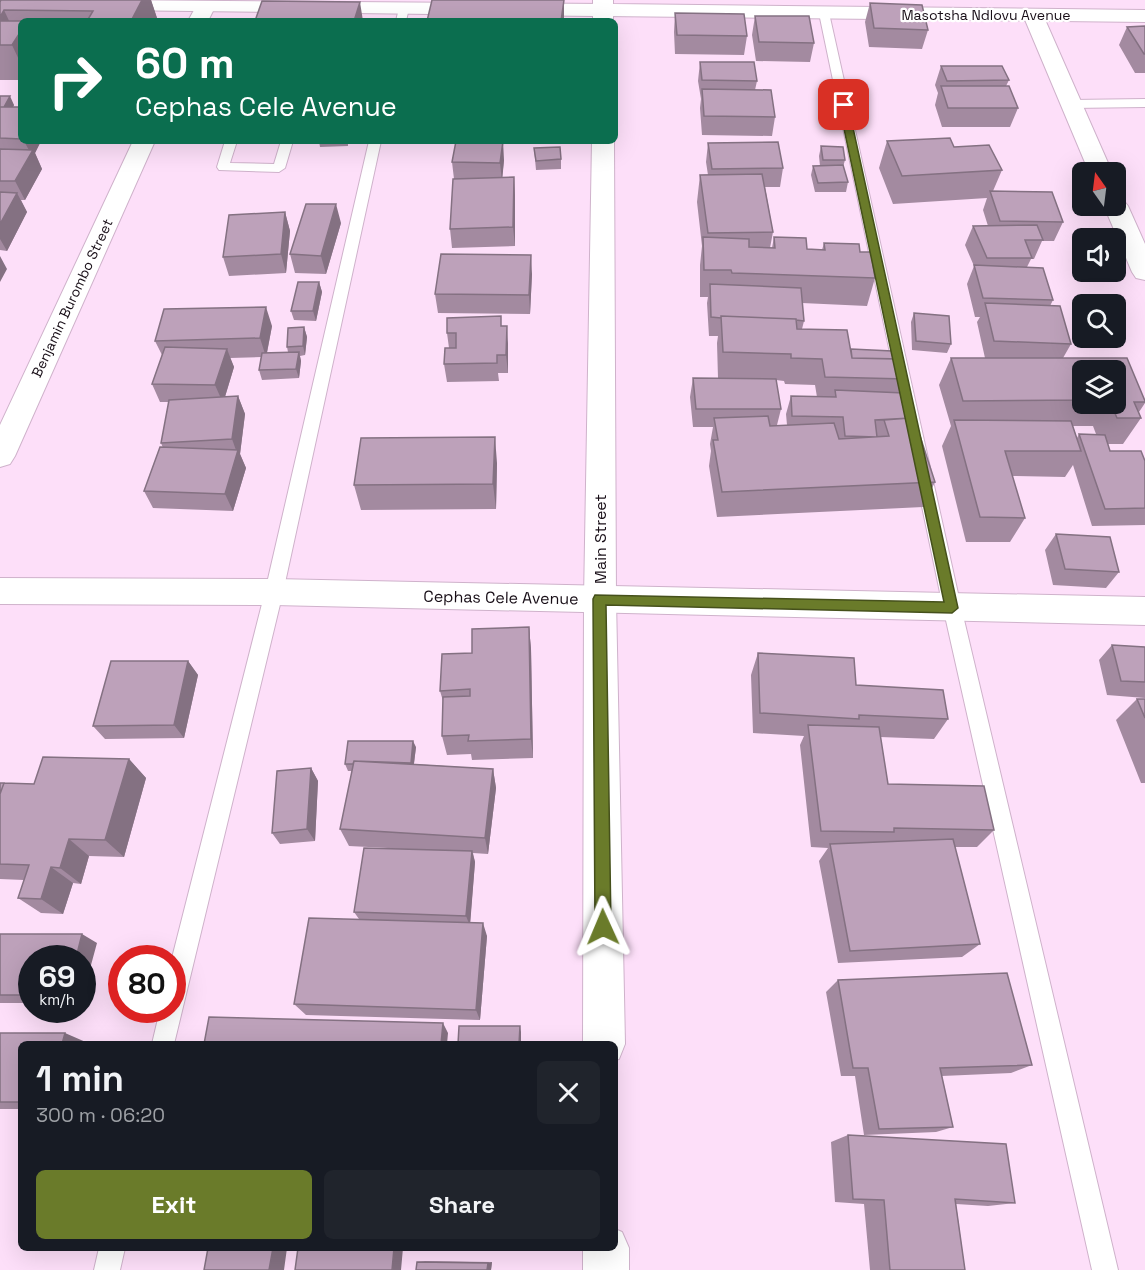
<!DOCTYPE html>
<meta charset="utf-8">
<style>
:root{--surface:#171b24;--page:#20242c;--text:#f1f3f6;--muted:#9ea1a6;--accent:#6a7b2a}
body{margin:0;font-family:"Space Grotesk",sans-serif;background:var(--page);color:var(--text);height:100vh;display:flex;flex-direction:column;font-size:22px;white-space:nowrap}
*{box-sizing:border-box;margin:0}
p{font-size:20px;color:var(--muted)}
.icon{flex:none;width:33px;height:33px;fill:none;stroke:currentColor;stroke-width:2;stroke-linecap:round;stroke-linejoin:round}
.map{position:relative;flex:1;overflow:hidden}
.drawer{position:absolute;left:18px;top:1041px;width:600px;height:210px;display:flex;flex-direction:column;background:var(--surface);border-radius:9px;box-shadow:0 6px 24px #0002}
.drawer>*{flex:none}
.guide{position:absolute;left:18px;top:18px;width:600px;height:126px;border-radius:9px;box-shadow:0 6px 24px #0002;background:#0b6e4f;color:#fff;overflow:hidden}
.needle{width:39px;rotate:346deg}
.controls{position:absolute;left:1072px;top:162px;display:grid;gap:12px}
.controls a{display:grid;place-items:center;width:54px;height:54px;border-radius:9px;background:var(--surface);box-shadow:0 6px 24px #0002;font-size:30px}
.speed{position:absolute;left:18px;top:945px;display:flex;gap:12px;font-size:30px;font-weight:700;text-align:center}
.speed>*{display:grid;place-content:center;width:78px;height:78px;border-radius:50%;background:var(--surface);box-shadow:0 6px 24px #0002;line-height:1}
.speed small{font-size:15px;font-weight:400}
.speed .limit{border:9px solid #d22;background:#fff;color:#111}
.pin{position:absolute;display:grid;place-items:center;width:51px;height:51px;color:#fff;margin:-26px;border-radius:12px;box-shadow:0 3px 9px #0006}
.me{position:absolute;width:66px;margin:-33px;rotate:359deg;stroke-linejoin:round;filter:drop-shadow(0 0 4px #0008)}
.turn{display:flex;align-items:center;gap:21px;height:126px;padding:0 18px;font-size:27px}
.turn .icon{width:78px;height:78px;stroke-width:2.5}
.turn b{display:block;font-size:42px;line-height:51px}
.round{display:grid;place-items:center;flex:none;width:63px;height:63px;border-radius:9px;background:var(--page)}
.summary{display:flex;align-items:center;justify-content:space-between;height:102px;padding:0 18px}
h1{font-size:36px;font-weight:600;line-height:45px}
.button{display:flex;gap:12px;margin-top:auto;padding:12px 18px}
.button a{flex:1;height:69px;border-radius:9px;background:var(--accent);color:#fff;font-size:24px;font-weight:600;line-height:69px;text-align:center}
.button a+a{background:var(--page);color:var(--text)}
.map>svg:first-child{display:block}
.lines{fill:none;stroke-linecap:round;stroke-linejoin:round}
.lane-casing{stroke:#cfb2cb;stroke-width:2}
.street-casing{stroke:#cfb2cb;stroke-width:2}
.secondary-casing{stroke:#cfb2cb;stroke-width:2}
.highway-casing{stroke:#cfb2cb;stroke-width:2}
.lane{fill:#fff;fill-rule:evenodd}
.street{fill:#fff;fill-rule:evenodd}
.secondary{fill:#fff;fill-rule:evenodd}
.highway{fill:#fff;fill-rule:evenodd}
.wall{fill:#a38aa0;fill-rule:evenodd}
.shaded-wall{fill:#847182}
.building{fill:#bda1ba;stroke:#847182;stroke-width:1.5}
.route{fill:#6a7b2a;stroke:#45501b;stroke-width:1.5}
.labels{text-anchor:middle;stroke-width:4.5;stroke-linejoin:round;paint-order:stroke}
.far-street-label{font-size:14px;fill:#170d16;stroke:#fff}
.street-label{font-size:16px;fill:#170d16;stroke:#fff}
</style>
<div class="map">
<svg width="1145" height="1270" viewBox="0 0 1145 1270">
<rect width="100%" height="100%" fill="#fddff9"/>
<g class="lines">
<g class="lane-casing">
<path id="lane" d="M404,5L409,8L406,21H396L399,8Z
M824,10L829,13L961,607L1118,1270H1092L943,607L819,13Z
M1145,99V107L1072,108L1066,104L1072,100Z
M225,141H237L230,163L274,164L281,141H293L285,168L279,172L219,170L217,167Z
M369,141H381L283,592L174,1044H152L160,1010H172V958L265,592Z
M99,1248H125L120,1270H94Z"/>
</g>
<g class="street-casing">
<path id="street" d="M199,1H213L216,5L208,21H188Z
M1033,9L1040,11L1043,15L1112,172H1089L1023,15L1026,11Z
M133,141H155L15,456L10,464L0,467V425Z
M1116,199L1124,201L1128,206L1145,244V280L1136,278L1132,272L1104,206H1116Z
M0,578L274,579L1145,597V625L274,605L0,604Z"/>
</g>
<g class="secondary-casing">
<path id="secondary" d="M593,0H613V4L1145,10V22L603,16L596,14L593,10Z"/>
</g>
<g class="highway-casing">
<path id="highway" d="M101,0L603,4L610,6L613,10V21H593V16L108,10L101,8L98,4Z
M592,141H614L616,599L625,1044L619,1059L615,1060V1044H583L584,599Z
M615,1229L622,1232L629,1248V1270H583V1248H615Z"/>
</g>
<use href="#lane" class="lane"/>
<use href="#street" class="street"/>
<use href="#secondary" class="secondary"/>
<use href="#highway" class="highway"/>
</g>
<path class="wall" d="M1,0H151L158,21H21V80H0V2Z
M870,3L928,30L922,49L869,47L865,22Z
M675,13L747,36L744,55L675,54L674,32Z
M755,16L814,43L810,62L756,61L752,35Z
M1145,26V73H1135L1119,45L1127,27Z
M700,62L757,81L755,90L775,117L772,136L702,135L700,108L701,99L698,81Z
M941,66L1009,80L1006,86L1018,108L1010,127H942L935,105L938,93L935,85Z
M0,96L14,105L13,107H21V141H41L35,153L42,169L25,200H21L27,212L7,251L0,250Z
M319,141H348V146L320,147Z
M887,141L954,147L1002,170L993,191L1063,222L1054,241H1042L1034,259H1031L1027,267L1053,300L1050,306L1071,344L1063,358L1145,401V403L1139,412L1141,418L1123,444H1108L1110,451L1145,461V525L1092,526L1073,465L1065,477L1012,476L1025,518L1010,542H966L942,446L951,426L939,385L951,358H985L977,322L980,317H975L967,284L974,266L965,245L973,226H988L983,210L987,198L893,204L879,168ZM1083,370L1116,404H1083ZM1073,426H1093L1096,434H1079L1077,438Z
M708,143L783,168L780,187H765L773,232L770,248H772L774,237L807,249L822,250L824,243L860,252L875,278L867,306L802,303L804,321L802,329L850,352L851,349L893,359L906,379L901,392L912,421L911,423L916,437L935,482L923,507L717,517L709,466L711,451L710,444L713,427H693L690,397L693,378H718L717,343L718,336H709L707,303L708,297H700V265L702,246L697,202L700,175H708L706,162ZM776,380L784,381L785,384L815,385L817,397L791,396L786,414L787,425H777L781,409Z
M821,146L845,160L843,167L848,182L846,192H815L811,175L813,166H820L819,156Z
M534,148L561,159V169L536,170Z
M504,160L502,178L514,177L515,196V246L452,248L450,229L454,179L452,162Z
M285,212L290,231L286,273L229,276L223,257Z
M341,223L326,274L295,273L290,254Z
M532,274L530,314L438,313L435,294Z
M319,282L322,292L316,321L294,320L291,311Z
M914,313L951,344L947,353L912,350L911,322Z
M272,326L267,353L288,352L287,347L304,327L307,337L305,355L300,356L301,361L299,378L262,380L259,370L261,357L230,358L234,367L225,397L238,396L245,414L240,454L246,468L233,511L153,508L144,491L163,448L161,443L169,402H160L152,384L162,355L155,341Z
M502,326L508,344V373H498L499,381L447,382L444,364L449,348L447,333Z
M497,463L496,509L361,510L354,485Z
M1056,534L1119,572L1106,588L1053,585L1045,550Z
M529,627L531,649L533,758L472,760L471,754L447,755L442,736L443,701L440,691Z
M1112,645L1145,647V698L1107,695L1099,660Z
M758,653L856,685L948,719L934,739L880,737L888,784L994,830L977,847H955L980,944L962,957L838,963L819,861L828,848L811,847L800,745L804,736L753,733L751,675Z
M188,661L198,675L184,738L105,739L93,726Z
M1137,699H1145V783H1141L1116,720Z
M416,747L414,764L493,769L496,788L488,854L473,853L475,862L470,922L487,936L480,1020L306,1015L294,1004L359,919L354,912L388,848L349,846L340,829L352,771H348L345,764Z
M129,759L146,778L124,857L89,856L81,884L73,883L63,914L41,913L18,898L24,880L0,879V783L34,784Z
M311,768L318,781L315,841L280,844L272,833Z
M0,934L97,943L32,958V1003H0Z
M838,980L1032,1065L1011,1073L942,1076L953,1127L936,1132L864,1135L855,1076H841L826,992Z
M0,1033L88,1043V1044H21V1109H0Z
M848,1135L1015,1203L988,1206L956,1204L965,1270H870L864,1204L835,1202L831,1142Z
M425,1261L492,1262L491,1270L417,1262Z"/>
<path class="shaded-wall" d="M142,0H151L158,21H131Z
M564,0V21H561Z
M360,2L363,21H354Z
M4,10L17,38L21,31V64L12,45L0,26V17Z
M10,96L14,105L7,119L2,109Z
M24,141H41L35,153L42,169L25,200L15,181L31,154Z
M503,141L504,160L502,182L500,163Z
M514,177L515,196V246L513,227Z
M17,193L27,212L7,251L0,239V224Z
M336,204L341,223L326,274L321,256Z
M285,212L290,231L286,273L281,254Z
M531,255L532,274L530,314L529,295Z
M0,256L7,269L0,282Z
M319,282L322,292L316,321L313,311Z
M266,307L272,326L266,357L260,338Z
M507,326L508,344V373L506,355Z
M304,327L307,337L305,355L303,346Z
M227,349L234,367L223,403L215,385Z
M299,352L301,361L299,378L296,369Z
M238,396L245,414L240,454L246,468L233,511L225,494L237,453L232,439Z
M495,437L497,463L496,509L493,484Z
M529,627L531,649L533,758L531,739Z
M188,661L198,675L184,738L174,725Z
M413,741L416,747L413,770L411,763Z
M129,759L146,778L124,857L105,840Z
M311,768L318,781L315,841L307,829Z
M493,769L496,788L488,854L485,838Z
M69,839L89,856L81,884L60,868Z
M472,851L475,862L470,926L466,916Z
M51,867L73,883L63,914L41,899Z
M483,923L487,936L480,1020L476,1010Z
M82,934L97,943L82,998V958H76Z
M443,1023L448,1033L447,1044H441Z
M520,1026L521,1032V1044H519Z
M65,1033L88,1043V1044H62Z
M273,1248H287L284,1270H269Z
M394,1248H403L401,1270H392Z
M492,1262L491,1270H487L488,1263Z"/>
<path class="building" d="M1,0H142L131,21H87L93,11L4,10L0,17V2Z
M432,0H564L561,21H427Z
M262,1L360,2L354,21H255Z
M870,3L922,5L928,30L874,28Z
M675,13L744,14L747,36L677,35Z
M755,16H809L814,43L759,42Z
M0,21H27H21V31L12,45H0Z
M1145,26V54H1144L1127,27Z
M700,62H754L757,81L702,80Z
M941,66H1002L1009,80L947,81Z
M941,86H1009L1018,108H948Z
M702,89L771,90L775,117L704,116Z
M0,96H10L4,107H0Z
M0,107H21V139L0,138Z
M950,138L954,147L989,145L1002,170L902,176L887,141Z
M456,141H503L500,163L452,162Z
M778,142L783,168L712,169L708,143Z
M821,146L843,147L845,160H823Z
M560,147L561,159L536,161L534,148Z
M0,149L33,150L15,181H0Z
M843,165L848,182L818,183L813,166Z
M762,174L773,232L708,233L700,175Z
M514,177L513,227L450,229L453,179Z
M990,191L1052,192L1063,222L1000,221Z
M0,192L17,193L0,224Z
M306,204H336L321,256L290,254Z
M285,212L281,254L223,257L229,215Z
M1037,225L1043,240H1025L1032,258H987L973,226Z
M703,237L749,239V247L775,248L774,237L806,238L807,249L825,250L824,243L859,244L860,252H871L875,278L732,273L731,270H704Z
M441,254L531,255L529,295L435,294Z
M974,265L1043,268L1053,300L983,298Z
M298,282H319L313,311H291Z
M710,284L801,288L804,321L796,320V319L721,316V318L711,317Z
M985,303L1060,306L1071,344L994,341Z
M266,307L260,338L155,341L164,309Z
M914,313L949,316L951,344L916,341Z
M501,316V326H507L506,355H497V363L444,364L445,348H456V333H447V318Z
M721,316L796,319L797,329L847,330L852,358L903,359L906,379L825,377L822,359L791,358V354L723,352Z
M304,327L303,346L287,347L288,328Z
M165,347L227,349L215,385L152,384Z
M851,349L892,351L893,359L852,358Z
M299,352L296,369L259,370L262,353Z
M951,358H1127L1145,401V402H1134L1141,418H1117L1111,404H1116V370H1083V400L963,401Z
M693,378L776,379L781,409H696Z
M835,390L904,393L905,401H908L912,421H911L910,418L875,420L877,437L845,436L843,417L792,416L791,396L836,397Z
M238,396L232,439L161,443L169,400Z
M768,416L770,426L834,423L839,439L889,436L884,420L910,418L916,437L920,436L935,482L722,492L713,440H718L714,418Z
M954,420L1071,421L1081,451H1005L1025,518L980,517Z
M1079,434L1105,435L1110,451H1141L1145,461V508L1105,509Z
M495,437L493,484L354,485L361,438Z
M160,447L238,450L225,494L144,491Z
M1056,534L1110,537L1119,572L1065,569Z
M529,627L531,739L468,741L469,735L442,736L443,697L470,696V689L440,691L442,654L472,653V629Z
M1112,645L1145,647V682L1121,681Z
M758,653L854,658L856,685L943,690L948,719L859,715V719L760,713Z
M111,661H188L174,725L93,726Z
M1137,699H1145V718Z
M808,725L879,727L888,784L984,786L994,830L894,828V832L821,831Z
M348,741H413L411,763L354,761L353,764H345Z
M43,757L129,759L105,840L69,839L60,868L51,867L41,899L18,898L29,865L0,864V794L4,783L34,784Z
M354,761L493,769L485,838L340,829Z
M311,768L307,829L272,833L277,771Z
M0,783H4L0,794Z
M953,839L980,944L850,951L830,844Z
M364,848L472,851L466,916L354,912Z
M309,918L483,923L476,1010L294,1004Z
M0,934H82L76,958H32V995H0Z
M1007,973L1032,1065L940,1068L953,1127L879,1129L868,1068H853L838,980Z
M209,1017L443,1023L441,1044H204Z
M459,1026H520L519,1044H458Z
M0,1033H65L62,1044H21V1102H0Z
M848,1135L1006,1144L1015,1203L955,1199L965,1270H890L884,1200L853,1199Z
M208,1248H273L269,1270H204Z
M298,1248H394L392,1270H295Z
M417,1262L488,1263L487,1270H416Z"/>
<path class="route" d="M844,102L848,105L958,608L952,613L606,605L611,927L609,933L603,935L597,933L595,927L593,599L595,595L944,602L839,105Z"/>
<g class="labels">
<g class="far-street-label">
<text x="986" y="20">Masotsha Ndlovu Avenue</text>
<text transform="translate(72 298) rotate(-65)" y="5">Benjamin Burombo Street</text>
</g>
<g class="street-label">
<text transform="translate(600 539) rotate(-90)" y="6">Main Street</text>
<text transform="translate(501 597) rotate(1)" y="6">Cephas Cele Avenue</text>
</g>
</g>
</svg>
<div class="controls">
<a><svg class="needle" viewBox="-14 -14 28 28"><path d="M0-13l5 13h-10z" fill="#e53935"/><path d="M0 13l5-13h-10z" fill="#9ea1a6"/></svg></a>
<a><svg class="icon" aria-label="sound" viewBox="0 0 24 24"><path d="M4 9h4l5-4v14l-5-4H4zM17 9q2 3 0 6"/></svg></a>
<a><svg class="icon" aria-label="search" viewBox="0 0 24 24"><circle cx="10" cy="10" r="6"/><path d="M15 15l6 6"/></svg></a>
<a><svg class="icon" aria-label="layers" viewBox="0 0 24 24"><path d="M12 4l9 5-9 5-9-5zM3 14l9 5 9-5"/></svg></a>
</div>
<div class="speed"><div>69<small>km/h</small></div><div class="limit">80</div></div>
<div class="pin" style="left:844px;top:105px;background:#d93025"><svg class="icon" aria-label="arrive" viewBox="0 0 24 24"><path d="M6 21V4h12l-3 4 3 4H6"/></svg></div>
<svg class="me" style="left:603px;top:927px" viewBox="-20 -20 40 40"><path d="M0-17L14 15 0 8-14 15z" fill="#6a7b2a" stroke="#fff" stroke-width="4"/></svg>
<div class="guide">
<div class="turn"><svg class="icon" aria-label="right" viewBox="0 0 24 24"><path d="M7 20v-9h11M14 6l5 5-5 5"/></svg><div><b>60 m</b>Cephas Cele Avenue</div></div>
</div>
<section class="drawer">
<div class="summary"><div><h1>1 min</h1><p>300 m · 06:20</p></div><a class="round"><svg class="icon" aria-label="close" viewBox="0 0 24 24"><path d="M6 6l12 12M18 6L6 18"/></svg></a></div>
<div class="button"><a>Exit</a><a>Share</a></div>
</section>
</div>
